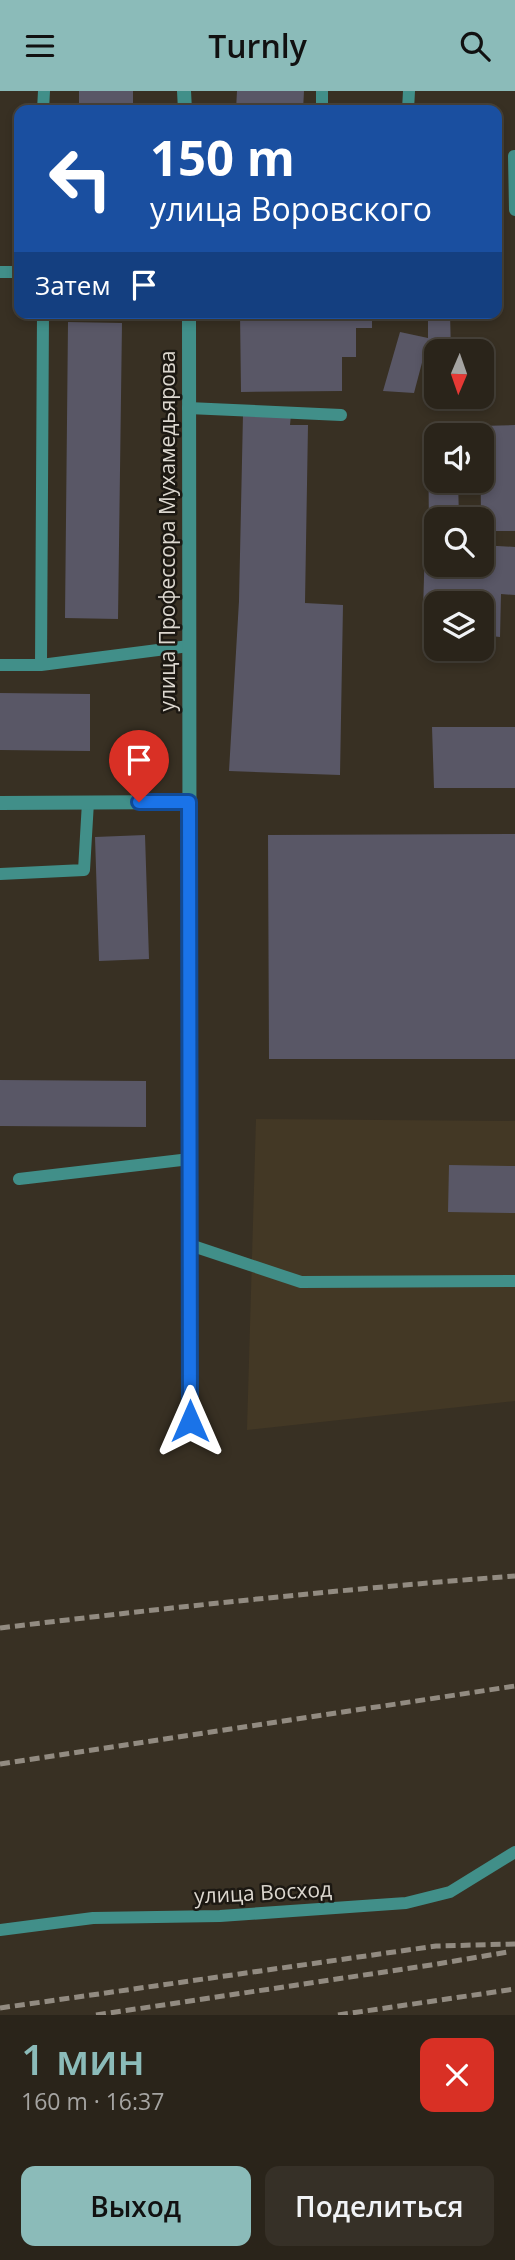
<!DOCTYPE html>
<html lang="ru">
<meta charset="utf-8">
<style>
:root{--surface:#2a241a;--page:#363027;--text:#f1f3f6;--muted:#a5a4a2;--line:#464139;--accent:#8bbbb9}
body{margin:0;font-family:"Open Sans",sans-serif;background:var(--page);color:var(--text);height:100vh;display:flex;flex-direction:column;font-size:26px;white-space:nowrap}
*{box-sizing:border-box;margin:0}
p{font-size:23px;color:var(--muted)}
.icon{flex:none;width:38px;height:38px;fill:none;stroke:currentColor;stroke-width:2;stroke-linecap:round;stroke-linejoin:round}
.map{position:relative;height:1924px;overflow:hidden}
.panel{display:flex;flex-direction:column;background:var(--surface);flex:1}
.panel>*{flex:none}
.banner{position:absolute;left:14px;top:14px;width:488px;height:214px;border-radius:14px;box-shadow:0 4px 10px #0003,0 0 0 2px var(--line);background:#1a4fa0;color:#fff;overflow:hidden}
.needle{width:46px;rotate:182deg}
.tools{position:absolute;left:424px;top:248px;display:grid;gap:14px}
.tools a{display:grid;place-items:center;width:70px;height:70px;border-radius:14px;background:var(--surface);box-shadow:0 4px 10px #0003,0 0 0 2px var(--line);font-size:35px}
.pin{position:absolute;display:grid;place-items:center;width:60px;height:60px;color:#fff;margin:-72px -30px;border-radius:50% 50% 50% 0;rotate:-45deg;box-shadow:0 0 7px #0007}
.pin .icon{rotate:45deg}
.me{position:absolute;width:77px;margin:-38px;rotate:0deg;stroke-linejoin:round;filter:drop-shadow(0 0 5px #0008)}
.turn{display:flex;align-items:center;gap:24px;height:147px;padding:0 21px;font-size:32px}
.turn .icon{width:91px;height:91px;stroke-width:2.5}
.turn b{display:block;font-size:49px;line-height:60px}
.then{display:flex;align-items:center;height:66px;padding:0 21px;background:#0003;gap:14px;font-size:26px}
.round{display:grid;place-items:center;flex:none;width:74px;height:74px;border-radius:14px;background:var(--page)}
.headline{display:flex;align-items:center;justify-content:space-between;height:119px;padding:0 21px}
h1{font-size:42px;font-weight:600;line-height:52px;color:var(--accent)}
.primary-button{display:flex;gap:14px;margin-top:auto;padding:14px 21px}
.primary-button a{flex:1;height:80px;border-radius:14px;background:var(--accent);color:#111;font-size:28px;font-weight:600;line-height:80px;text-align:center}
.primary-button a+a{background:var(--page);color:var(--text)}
header{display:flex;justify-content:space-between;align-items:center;height:91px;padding:0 21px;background:var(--accent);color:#111;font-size:32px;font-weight:600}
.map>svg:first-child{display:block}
.built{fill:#433825}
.building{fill:#595766}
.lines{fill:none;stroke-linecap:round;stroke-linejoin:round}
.service{stroke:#418f89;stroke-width:12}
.minor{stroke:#418f89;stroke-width:14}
.rail{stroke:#928b81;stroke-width:5;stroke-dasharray:10 5;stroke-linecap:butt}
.route-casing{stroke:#114b97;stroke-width:18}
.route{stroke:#1a73e8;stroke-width:12}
.labels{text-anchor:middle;stroke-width:5;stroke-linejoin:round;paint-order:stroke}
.street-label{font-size:21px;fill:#dcd7cf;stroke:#1c1812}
</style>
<header><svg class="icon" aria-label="menu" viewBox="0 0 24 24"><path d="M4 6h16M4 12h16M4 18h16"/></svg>Turnly<svg class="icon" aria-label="search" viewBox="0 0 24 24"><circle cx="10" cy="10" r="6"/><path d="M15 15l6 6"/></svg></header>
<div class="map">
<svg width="515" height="1924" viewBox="0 0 515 1924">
<rect width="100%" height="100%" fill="#383023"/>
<path class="built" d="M256,1028L515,1030V1310L247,1339Z"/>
<path class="building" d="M79,0H133V19H79Z
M237,0H304L303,19H236Z
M240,222H372V237H356V266H342V300L241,301Z
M428,222H450L451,261H436V301H428V249L414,302L383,300L400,241L428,247Z
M68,231L122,232L118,528L65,527Z
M243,323L291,324L290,334H308L305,512L343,514L340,684L229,680L239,510Z
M515,334V440H481V429H436V440H429L428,338H458V345H436V390H458L459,426H481L480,335Z
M425,453H436V474H481V454L515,456V504L501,503L500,546L481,544V513H436V553H422Z
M0,602L90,603V660L0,659Z
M432,636H515V697H434Z
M515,743V968H269L268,744Z
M145,744L149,868L99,870L95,746Z
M0,989L146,990V1036L0,1035Z
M449,1074L515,1075V1122L448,1121Z"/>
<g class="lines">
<path class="service" d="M43,19L44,0
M322,19V0
M408,19L409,0
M514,65L515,119
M0,181H19
M188,317L341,324
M0,574H41L189,555
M41,574L43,222
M0,783L84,779L88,711
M19,1088L190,1068
M190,1154L301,1191L514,1190
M0,1839L93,1827L220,1825L406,1812L450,1801L515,1761"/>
<path class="minor" d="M184,0L185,19
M189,222L190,1330
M0,712L189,711"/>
<path class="rail" d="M0,1537C172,1516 343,1498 515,1485
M0,1673L515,1595
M0,1917L436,1855L515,1853
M96,1924L431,1874L508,1861
M338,1924L515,1898"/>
</g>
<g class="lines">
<g class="route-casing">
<path id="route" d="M139,711H189L190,1330"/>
</g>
<use href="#route" class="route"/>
</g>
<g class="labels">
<g class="street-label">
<text transform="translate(168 440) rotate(-90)" y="7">улица Профессора Мухамедьярова</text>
<text transform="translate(263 1802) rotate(-3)" y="7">улица Восход</text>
</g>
</g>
</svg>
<div class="tools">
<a><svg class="needle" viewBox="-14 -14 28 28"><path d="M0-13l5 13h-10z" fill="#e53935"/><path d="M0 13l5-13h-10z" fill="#a5a4a2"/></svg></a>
<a><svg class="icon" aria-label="sound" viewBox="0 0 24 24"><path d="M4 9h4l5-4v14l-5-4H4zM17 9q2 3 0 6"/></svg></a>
<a><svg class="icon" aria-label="search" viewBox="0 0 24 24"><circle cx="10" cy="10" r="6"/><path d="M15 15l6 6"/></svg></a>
<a><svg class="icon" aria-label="layers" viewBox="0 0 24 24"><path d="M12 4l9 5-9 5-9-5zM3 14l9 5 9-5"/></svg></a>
</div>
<div class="pin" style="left:139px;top:711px;background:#d93025"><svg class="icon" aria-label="arrive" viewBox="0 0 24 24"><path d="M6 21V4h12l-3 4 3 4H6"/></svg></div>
<svg class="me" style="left:190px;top:1330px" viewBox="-20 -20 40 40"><path d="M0-17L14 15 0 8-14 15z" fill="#1a73e8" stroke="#fff" stroke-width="4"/></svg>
<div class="banner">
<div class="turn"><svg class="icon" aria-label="left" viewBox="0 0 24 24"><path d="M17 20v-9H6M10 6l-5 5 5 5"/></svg><div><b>150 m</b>улица Воровского</div></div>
<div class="then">Затем<svg class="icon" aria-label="arrive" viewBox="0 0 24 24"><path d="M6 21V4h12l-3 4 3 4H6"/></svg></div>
</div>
</div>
<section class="panel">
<div class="headline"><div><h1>1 мин</h1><p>160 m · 16:37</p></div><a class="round" style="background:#d93025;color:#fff"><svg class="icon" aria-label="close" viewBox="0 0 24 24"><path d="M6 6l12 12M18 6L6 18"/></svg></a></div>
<div class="primary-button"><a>Выход</a><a>Поделиться</a></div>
</section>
